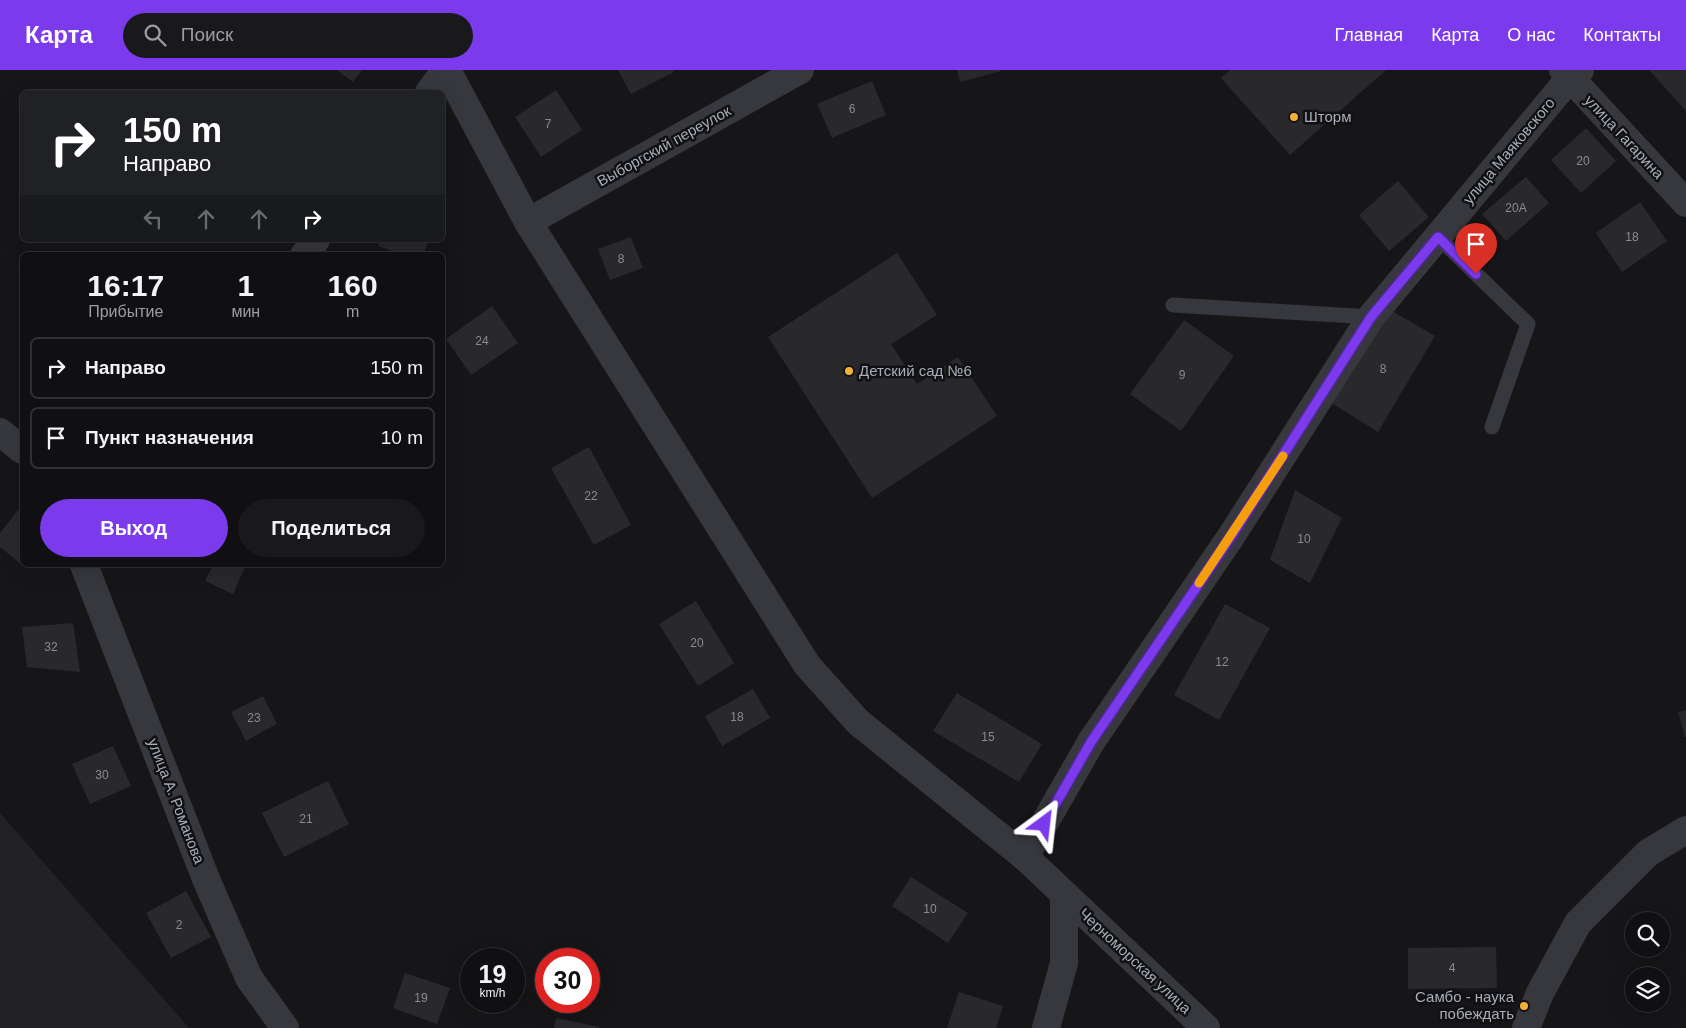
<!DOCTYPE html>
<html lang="ru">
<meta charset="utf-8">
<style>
:root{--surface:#101012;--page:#19191b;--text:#f1f3f6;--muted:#9c9d9f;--line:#303032;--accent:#7c3aed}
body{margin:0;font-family:Helvetica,sans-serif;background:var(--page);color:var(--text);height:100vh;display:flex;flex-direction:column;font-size:19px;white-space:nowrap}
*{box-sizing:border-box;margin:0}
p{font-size:16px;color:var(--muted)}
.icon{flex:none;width:28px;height:28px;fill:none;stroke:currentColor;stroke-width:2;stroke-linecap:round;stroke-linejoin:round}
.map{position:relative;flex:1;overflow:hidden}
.panel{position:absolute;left:20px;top:182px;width:425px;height:315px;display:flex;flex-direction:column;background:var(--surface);border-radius:8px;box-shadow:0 5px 20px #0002,0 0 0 1px var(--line)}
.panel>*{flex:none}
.hud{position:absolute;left:20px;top:20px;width:425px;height:152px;border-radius:8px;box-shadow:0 5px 20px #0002,0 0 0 1px var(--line);background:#202124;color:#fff;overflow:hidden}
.tools{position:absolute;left:1625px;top:842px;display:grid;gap:10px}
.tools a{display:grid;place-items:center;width:45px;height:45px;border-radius:50%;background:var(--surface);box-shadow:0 5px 20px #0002,0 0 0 1px var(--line);font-size:25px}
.speed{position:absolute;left:460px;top:878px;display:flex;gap:10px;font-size:25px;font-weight:700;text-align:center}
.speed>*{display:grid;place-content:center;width:65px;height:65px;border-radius:50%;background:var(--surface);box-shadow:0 5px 20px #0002,0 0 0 1px var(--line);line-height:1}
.speed small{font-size:12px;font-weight:400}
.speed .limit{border:8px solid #d22;background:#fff;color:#111}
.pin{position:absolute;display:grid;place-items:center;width:42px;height:42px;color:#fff;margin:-51px -21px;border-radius:50% 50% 50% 0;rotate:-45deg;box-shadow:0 0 5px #0007}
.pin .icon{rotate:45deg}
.me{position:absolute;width:55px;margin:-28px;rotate:30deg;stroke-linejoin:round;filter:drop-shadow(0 0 4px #0008)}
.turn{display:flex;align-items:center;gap:18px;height:105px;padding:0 20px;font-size:22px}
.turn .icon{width:65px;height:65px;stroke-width:2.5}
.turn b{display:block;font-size:35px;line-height:42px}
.lanes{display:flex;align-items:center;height:48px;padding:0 20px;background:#0003;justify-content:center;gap:25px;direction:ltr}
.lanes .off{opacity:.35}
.eta{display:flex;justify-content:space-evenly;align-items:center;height:85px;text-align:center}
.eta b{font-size:30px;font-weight:600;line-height:35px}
.cta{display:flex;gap:10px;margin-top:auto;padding:10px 20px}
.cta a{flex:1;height:58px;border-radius:30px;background:var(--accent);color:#fff;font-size:20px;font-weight:600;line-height:58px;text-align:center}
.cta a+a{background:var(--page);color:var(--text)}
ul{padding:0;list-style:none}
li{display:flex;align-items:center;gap:15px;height:62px;margin:0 10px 8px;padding:0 10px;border:2px solid var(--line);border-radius:8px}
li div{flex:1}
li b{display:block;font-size:19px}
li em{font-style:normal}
header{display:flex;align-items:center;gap:30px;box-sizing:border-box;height:70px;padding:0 25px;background:var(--accent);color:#fff}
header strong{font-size:24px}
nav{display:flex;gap:28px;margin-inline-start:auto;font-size:18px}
.search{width:350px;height:45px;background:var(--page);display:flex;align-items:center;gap:12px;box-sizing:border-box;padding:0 18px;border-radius:28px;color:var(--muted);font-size:19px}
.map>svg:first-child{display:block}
.built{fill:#222225}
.building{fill:#29292c}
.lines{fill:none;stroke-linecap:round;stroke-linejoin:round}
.service{stroke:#37383d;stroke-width:15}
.minor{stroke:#37383d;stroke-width:28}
.tertiary{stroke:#37383d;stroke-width:28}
.route-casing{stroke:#51269a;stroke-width:12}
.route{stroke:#7c3aed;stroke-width:9}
.slow{stroke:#f59e0b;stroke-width:9}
.poi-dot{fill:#f2b134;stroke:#111113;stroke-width:2}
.labels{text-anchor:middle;stroke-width:5;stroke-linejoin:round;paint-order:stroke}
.number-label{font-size:12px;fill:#888b94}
.poi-label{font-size:15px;fill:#a8adb8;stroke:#111113;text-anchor:start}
.street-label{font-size:15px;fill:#a8adb8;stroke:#111113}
</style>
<header>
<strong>Карта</strong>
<div class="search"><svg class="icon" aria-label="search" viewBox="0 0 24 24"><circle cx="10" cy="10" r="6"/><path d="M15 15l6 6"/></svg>Поиск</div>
<nav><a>Главная</a><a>Карта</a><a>О нас</a><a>Контакты</a></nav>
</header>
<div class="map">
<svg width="1686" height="958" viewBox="0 0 1686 958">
<rect width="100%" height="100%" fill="#161618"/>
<path class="built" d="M0,743L189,958H0Z"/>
<path class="building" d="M337,0H362L353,12Z
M618,0H673L674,2L631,24Z
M957,0H1001V1L960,12Z
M1230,0H1386L1290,85L1221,8Z
M1649,0H1686V41Z
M872,11L886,45L832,68L817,34Z
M556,20L582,60L541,87L515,47Z
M1586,58L1616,91L1581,123L1551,90Z
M1526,107L1549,133L1506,171L1482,144Z
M1398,111L1429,147L1389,181L1359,145Z
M1640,132L1667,171L1622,202L1596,163Z
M631,167L643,198L610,210L598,179Z
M380,170H429L423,185H403L378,176Z
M897,183L937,245L891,274L917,314L958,287L997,346L872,428L768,267Z
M492,236L518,273L471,305L446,269Z
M1387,238L1435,266L1378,362L1330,332Z
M1184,250L1234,286L1181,361L1130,324Z
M589,377L631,455L594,475L551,398Z
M1295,420L1342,448L1310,513L1270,490Z
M18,440L22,444V495L0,477V463Z
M213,495H246L233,524L205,511Z
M696,531L734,593L698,616L659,554Z
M1225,534L1270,558L1219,650L1174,625Z
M73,553L80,602L27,597L22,557Z
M753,619L770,648L722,676L705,646Z
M957,623L1042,674L1019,712L933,661Z
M263,626L277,654L246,671L231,642Z
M1686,640V667H1685L1678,642Z
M113,676L131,716L90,734L72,694Z
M328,711L349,754L284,787L262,743Z
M911,807L968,843L948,873L892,836Z
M186,821L211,867L171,888L146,843Z
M1496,877L1497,918L1408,919V878Z
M405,903L450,918L437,954L393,938Z
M959,922L1003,936L996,958H947Z
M556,948L599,957V958H554Z"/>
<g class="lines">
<path class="service" d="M1438,167L1528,254L1492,357
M1173,235L1371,247"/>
<path class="minor" d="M429,22L446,0
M528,152L800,0
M304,185L316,170
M0,362L22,380
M84,495L206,809L249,908L285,958
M1025,787L1091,672L1232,465L1371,247L1569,9L1580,0
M1046,958L1064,893V825"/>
<path class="tertiary" d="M447,0L528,152L807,595L858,652L1025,787L1206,958
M1563,0L1686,133
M1526,958L1540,923L1578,853L1648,783L1686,760"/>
</g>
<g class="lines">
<g class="route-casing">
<path id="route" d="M1044,754L1091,672L1232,465L1371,247L1438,167L1476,204"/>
</g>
<use href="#route" class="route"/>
<path class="slow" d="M1199,513L1283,386"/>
</g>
<g class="poi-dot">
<circle cx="1294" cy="47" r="5"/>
<circle cx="849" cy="301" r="5"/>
<circle cx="1524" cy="936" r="5"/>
</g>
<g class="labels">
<g class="number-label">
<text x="852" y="43">6</text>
<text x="548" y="58">7</text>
<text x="1583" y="95">20</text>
<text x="1516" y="142">20А</text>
<text x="1632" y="171">18</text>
<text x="621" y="193">8</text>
<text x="482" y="275">24</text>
<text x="1383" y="303">8</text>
<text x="1182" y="309">9</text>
<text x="591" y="430">22</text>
<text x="1304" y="473">10</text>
<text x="697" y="577">20</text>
<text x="51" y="581">32</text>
<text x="1222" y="596">12</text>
<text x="737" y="651">18</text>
<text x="254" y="652">23</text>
<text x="988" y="671">15</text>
<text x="102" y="709">30</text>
<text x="306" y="753">21</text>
<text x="930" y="843">10</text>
<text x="179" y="859">2</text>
<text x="1452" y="902">4</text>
<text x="421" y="932">19</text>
</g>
<g class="poi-label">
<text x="1304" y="52">Шторм</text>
<text x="859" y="306">Детский сад №6</text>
<text x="1514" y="932" text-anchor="end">Самбо - наука<tspan x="1514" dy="17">побеждать</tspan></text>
</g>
<g class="street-label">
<text transform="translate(1624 67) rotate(47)" y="5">улица Гагарина</text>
<text transform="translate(664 76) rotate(-29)" y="5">Выборгский переулок</text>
<text transform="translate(1509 81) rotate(-50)" y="5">улица Маяковского</text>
<text transform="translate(176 731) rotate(69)" y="5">улица А. Романова</text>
<text transform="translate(1135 891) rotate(43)" y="5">Черноморская улица</text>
</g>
</g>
</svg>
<div class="tools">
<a><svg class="icon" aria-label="search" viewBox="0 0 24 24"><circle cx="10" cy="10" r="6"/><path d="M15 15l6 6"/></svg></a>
<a><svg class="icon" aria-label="layers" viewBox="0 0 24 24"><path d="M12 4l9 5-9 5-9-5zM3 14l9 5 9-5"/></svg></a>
</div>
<div class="speed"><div>19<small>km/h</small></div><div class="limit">30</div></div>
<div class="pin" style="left:1476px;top:204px;background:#d93025"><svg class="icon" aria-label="arrive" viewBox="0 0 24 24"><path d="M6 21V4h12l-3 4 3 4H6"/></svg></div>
<svg class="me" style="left:1044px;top:754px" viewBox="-20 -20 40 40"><path d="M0-17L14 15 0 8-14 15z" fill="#7c3aed" stroke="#fff" stroke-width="4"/></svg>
<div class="hud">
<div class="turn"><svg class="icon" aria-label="right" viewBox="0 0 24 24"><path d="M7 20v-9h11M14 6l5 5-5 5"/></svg><div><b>150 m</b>Направо</div></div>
<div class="lanes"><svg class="icon off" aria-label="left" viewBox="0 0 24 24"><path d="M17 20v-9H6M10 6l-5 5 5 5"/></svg><svg class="icon off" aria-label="ahead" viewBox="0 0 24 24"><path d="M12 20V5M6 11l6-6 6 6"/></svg><svg class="icon off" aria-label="ahead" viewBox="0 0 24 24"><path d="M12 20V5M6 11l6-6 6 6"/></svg><svg class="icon" aria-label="right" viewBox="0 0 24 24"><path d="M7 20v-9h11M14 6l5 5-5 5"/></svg></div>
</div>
<section class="panel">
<div class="eta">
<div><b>16:17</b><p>Прибытие</p></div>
<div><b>1</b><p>мин</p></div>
<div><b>160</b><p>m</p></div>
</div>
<ul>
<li><svg class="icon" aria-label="right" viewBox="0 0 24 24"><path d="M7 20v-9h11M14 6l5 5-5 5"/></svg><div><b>Направо</b></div><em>150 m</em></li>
<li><svg class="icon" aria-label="arrive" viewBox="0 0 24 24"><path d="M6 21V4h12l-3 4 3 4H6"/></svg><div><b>Пункт назначения</b></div><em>10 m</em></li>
</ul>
<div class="cta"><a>Выход</a><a>Поделиться</a></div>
</section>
</div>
